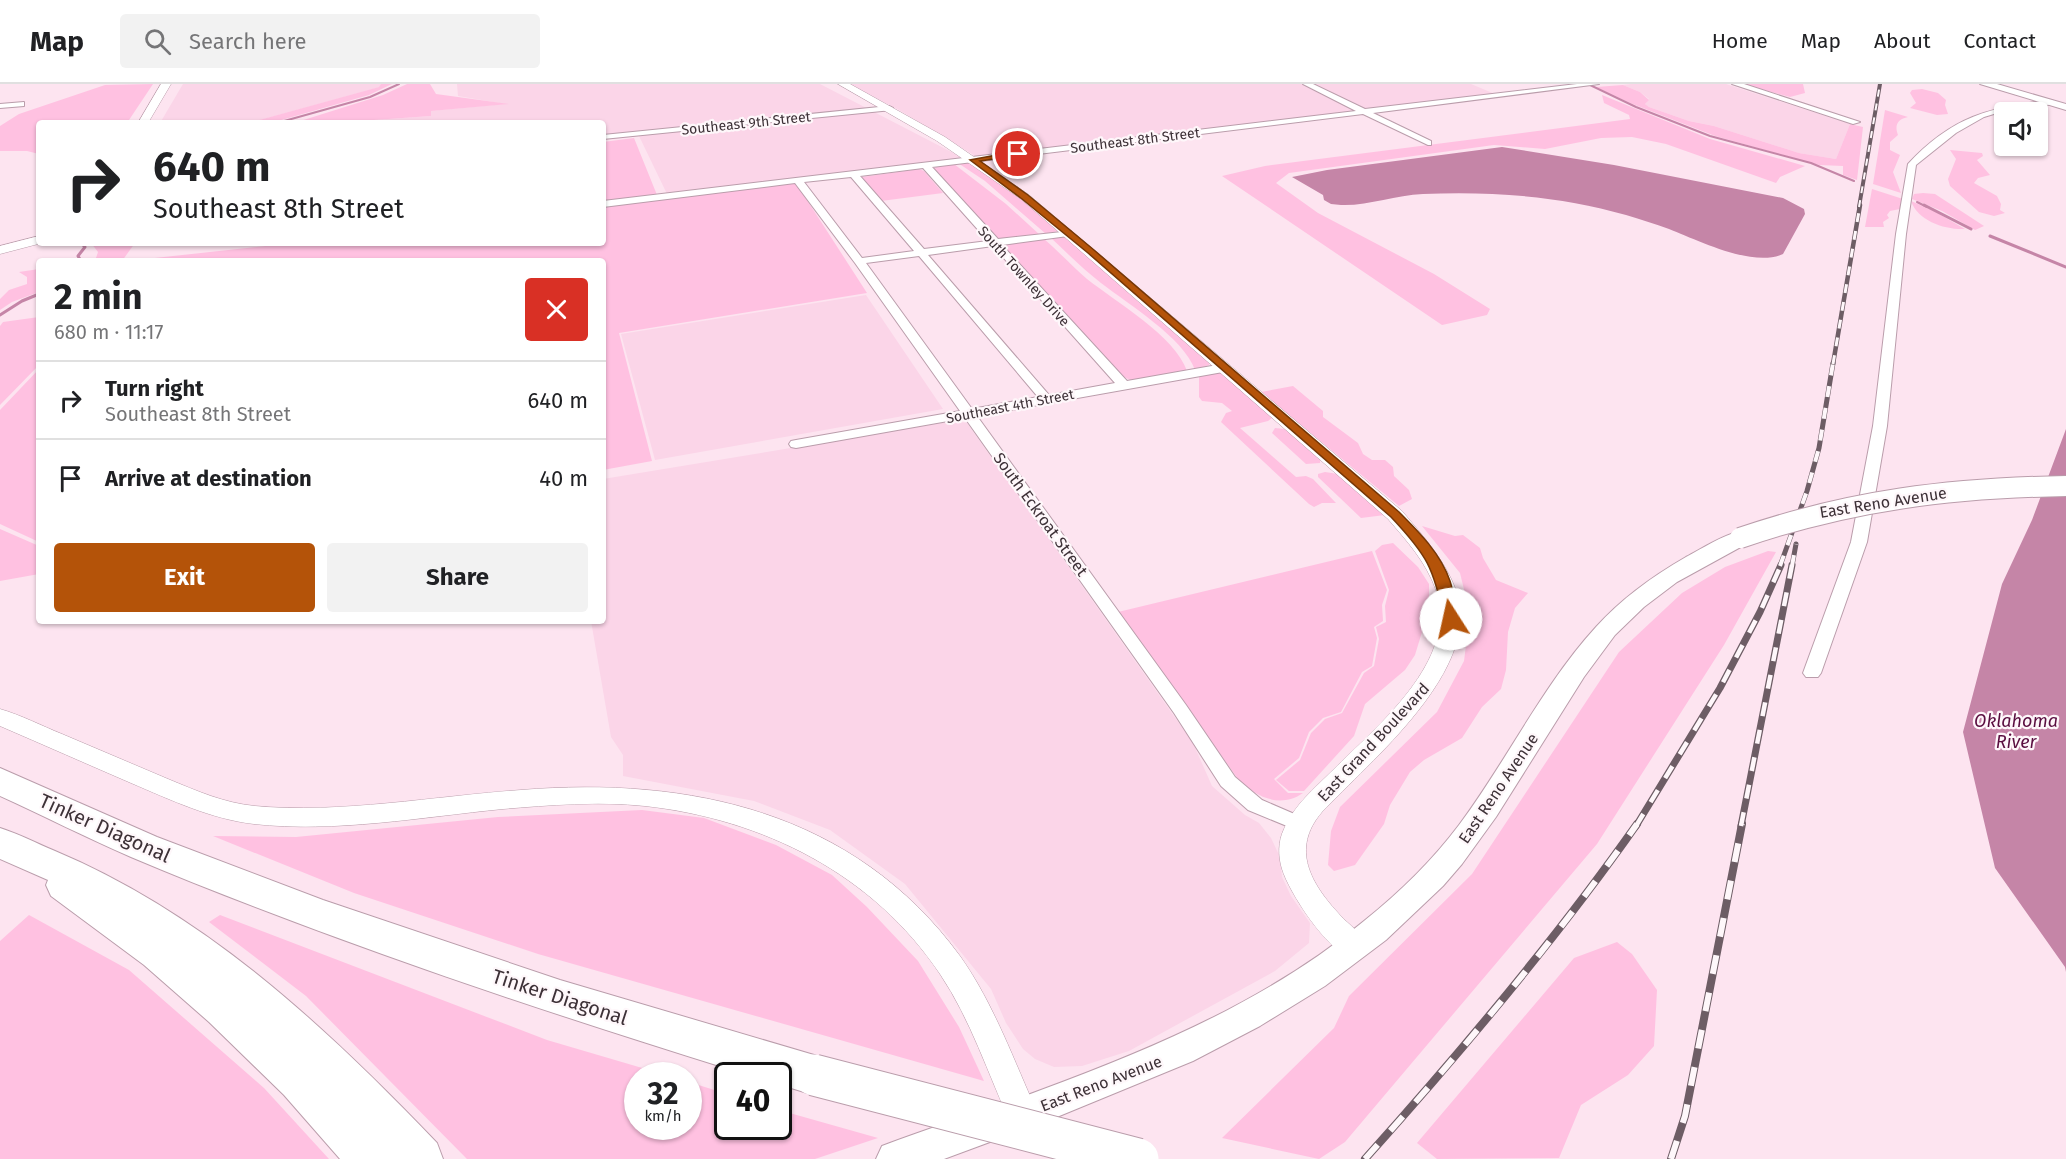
<!DOCTYPE html>
<meta charset="utf-8">
<style>
:root{--surface:#fff;--page:#f2f2f2;--text:#202124;--muted:#757577;--line:#e0e0e0;--accent:#b45309}
body{margin:0;font-family:"Fira Sans",sans-serif;background:var(--page);color:var(--text);height:100vh;display:flex;flex-direction:column;font-size:22px;white-space:nowrap}
*{box-sizing:border-box;margin:0}
p{font-size:20px;color:var(--muted)}
.icon{flex:none;width:33px;height:33px;fill:none;stroke:currentColor;stroke-width:2;stroke-linecap:round;stroke-linejoin:round}
.map{position:relative;flex:1;overflow:hidden}
.details{position:absolute;left:36px;top:174px;width:570px;height:366px;display:flex;flex-direction:column;background:var(--surface);border-radius:6px;box-shadow:0 2px 4px #0004}
.details>*{flex:none}
.guide{position:absolute;left:36px;top:36px;width:570px;height:126px;border-radius:6px;box-shadow:0 2px 4px #0004;background:#fff;color:var(--text);overflow:hidden}
.buttons{position:absolute;left:1994px;top:18px;display:grid;gap:12px}
.buttons a{display:grid;place-items:center;width:54px;height:54px;border-radius:6px;background:var(--surface);box-shadow:0 2px 4px #0004;font-size:30px}
.speed{position:absolute;left:624px;top:978px;display:flex;gap:12px;font-size:30px;font-weight:700;text-align:center}
.speed>*{display:grid;place-content:center;width:78px;height:78px;border-radius:50%;background:var(--surface);box-shadow:0 2px 4px #0004;line-height:1}
.speed small{font-size:15px;font-weight:400}
.speed .limit{border:3px solid #111;border-radius:9px;background:#fff;color:#111}
.pin{position:absolute;display:grid;place-items:center;width:51px;height:51px;color:#fff;margin:-26px;border:3px solid #fff;border-radius:50%;box-shadow:0 2px 6px #0007}
.me{position:absolute;width:66px;margin:-33px;rotate:350deg;stroke-linejoin:round;filter:drop-shadow(0 0 4px #0008)}
.turn{display:flex;align-items:center;gap:21px;height:126px;padding:0 18px;font-size:27px}
.turn .icon{width:78px;height:78px;stroke-width:2.5}
.turn b{display:block;font-size:42px;line-height:51px}
.round{display:grid;place-items:center;flex:none;width:63px;height:63px;border-radius:6px;background:var(--page)}
.head{display:flex;align-items:center;justify-content:space-between;height:102px;padding:0 18px}
h1{font-size:36px;font-weight:700;line-height:45px}
.cta{display:flex;gap:12px;margin-top:auto;padding:12px 18px}
.cta a{flex:1;height:69px;border-radius:6px;background:var(--accent);color:#fff;font-size:24px;font-weight:700;line-height:69px;text-align:center}
.cta a+a{background:var(--page);color:var(--text)}
ul{padding:0;list-style:none}
li{display:flex;align-items:center;gap:18px;height:78px;padding:0 18px;border-top:2px solid var(--line)}
li div{flex:1}
li b{display:block;font-size:22px}
li em{font-style:normal}
header{display:flex;align-items:center;gap:36px;box-sizing:border-box;height:84px;padding:0 30px;background:var(--surface);border-bottom:2px solid var(--line)}
header strong{font-size:28px}
nav{display:flex;gap:33px;margin-inline-start:auto;font-size:21px}
.search{width:420px;height:54px;background:var(--page);display:flex;align-items:center;gap:15px;box-sizing:border-box;padding:0 21px;border-radius:6px;color:var(--muted);font-size:22px}
.map>svg:first-child{display:block}
.built{fill:#fbd5e8}
.green{fill:#ffc1e1}
.water{fill:#c585a7}
.lines{fill:none;stroke-linecap:round;stroke-linejoin:round}
.stream-far1{stroke:#c585a7;stroke-width:2}
.stream{stroke:#c585a7;stroke-width:3}
.minor-casing{stroke:#ba9dab;stroke-width:2}
.tertiary-casing{stroke:#ba9dab;stroke-width:1}
.secondary-casing{stroke:#ba9dab;stroke-width:2}
.motorway-casing{stroke:#ba9dab;stroke-width:2}
.minor{fill:#fff;fill-rule:evenodd}
.tertiary{fill:#fff;fill-rule:evenodd}
.secondary{fill:#fff;fill-rule:evenodd}
.motorway{fill:#fff;fill-rule:evenodd}
.rail-far4-casing{stroke:#6d5d65;stroke-width:4}
.rail-far3-casing{stroke:#6d5d65;stroke-width:4.5}
.rail-far2-casing{stroke:#6d5d65;stroke-width:5}
.rail-far1-casing{stroke:#6d5d65;stroke-width:7}
.rail-casing{stroke:#6d5d65;stroke-width:8}
.rail-far4{stroke:#fef7fa;stroke-width:2;stroke-dasharray:7;stroke-linecap:butt}
.rail-far3{stroke:#fef7fa;stroke-width:3;stroke-dasharray:9;stroke-linecap:butt}
.rail-far2{stroke:#fef7fa;stroke-width:4;stroke-dasharray:11;stroke-linecap:butt}
.rail-far1{stroke:#fef7fa;stroke-width:4.5;stroke-dasharray:14;stroke-linecap:butt}
.rail{stroke:#fef7fa;stroke-width:6;stroke-dasharray:19;stroke-linecap:butt}
.secondary-bridge-casing{stroke:#ba9dab;stroke-width:22;stroke-linecap:butt}
.motorway-bridge-casing{stroke:#ba9dab;stroke-width:43;stroke-linecap:butt}
.secondary-bridge{stroke:#fff;stroke-width:20}
.motorway-bridge{stroke:#fff;stroke-width:41}
.route{fill:#b45309;stroke:#753606;stroke-width:1.5}
.labels{text-anchor:middle;stroke-width:4.5;stroke-linejoin:round;paint-order:stroke}
.far-street-label{font-size:14px;fill:#3d3137;stroke:#fef7fa}
.street-label{font-size:16px;fill:#3d3137;stroke:#fef7fa}
.water-label{font-size:18px;font-style:italic;fill:#5a0e40;stroke:#fef7fa}
.near-street-label{font-size:20px;fill:#3d3137;stroke:#fef7fa}
</style>
<header>
<strong>Map</strong>
<div class="search"><svg class="icon" aria-label="search" viewBox="0 0 24 24"><circle cx="10" cy="10" r="6"/><path d="M15 15l6 6"/></svg>Search here</div>
<nav><a>Home</a><a>Map</a><a>About</a><a>Contact</a></nav>
</header>
<div class="map">
<svg width="2066" height="1075" viewBox="0 0 2066 1075">
<rect width="100%" height="100%" fill="#fde4f0"/>
<path class="built" d="M183,0H381L380,3L249,39H160Z
M457,0H820L963,74L667,110L639,52L603,56V39H331L431,32L430,27L505,20L458,12Z
M849,0H1471L1495,10L977,73L899,26Z
M1631,0H1726L1850,40L1836,75L1799,69L1714,42L1689,37L1649,23L1645,20L1649,15L1640,8L1623,1Z
M866,211L943,325L655,376L621,250Z
M954,337L967,339L1193,659L1212,702L1245,731L1259,739L1271,754L1280,773L1282,793L1291,812L1310,839L1309,859L1275,887L1129,967L1082,982L1054,983L1035,975L1023,965L1006,939L991,905L905,800L830,746L754,717L623,692V671L611,653L591,537H603V395Z"/>
<path class="green" d="M153,0L127,39H39V70L27,67H0V42L19,30L105,1Z
M381,0H392L369,11L271,39H249L379,3Z
M407,0H430L436,10L509,20L431,27V32L331,39H294L383,11Z
M1741,0H1803L1805,9L1790,13Z
M1623,1L1640,8L1649,16L1645,20L1649,23L1689,37L1714,42L1799,69L1836,75L1850,40L1863,43L1857,96L1843,91V82L1819,81L1715,52L1630,19L1596,3Z
M1922,5L1938,9L1946,16L1945,21L1948,30L1937,31L1910,24L1916,19L1910,9L1912,6Z
M1602,11L1710,55L1805,82L1780,93L1776,99L1666,60L1632,53L1601,54L1545,65L1494,61L1289,89L1276,99L1318,129L1434,190L1490,225L1487,231L1442,241L1222,92L1265,82L1630,35L1629,31L1604,19Z
M1885,26L1908,33C1898,35 1894,41 1898,51L1890,58V66L1900,71L1893,88L1901,109L1873,100Z
M634,54L657,111L603,117V58Z
M1950,66L1982,69L1983,72L1977,76L1990,91L1978,94L1974,99L1997,112L2001,120L2000,126L2005,129L1994,132L1979,128L1950,102L1948,95L1956,75Z
M958,79C960,79 966,78 968,79C981,81 1052,136 1058,147L1046,150L985,97Z
M954,80L1006,120L1040,151L998,156L933,86L937,82Z
M919,85L924,87L943,109L881,117L862,93Z
M796,99L867,209L619,249L652,377L603,386V177H127L293,159H603V122Z
M1872,105L1903,115L1900,125L1890,127L1887,131L1889,134L1883,138L1884,143H1865Z
M1923,109L1935,110L1984,142L1975,146L1942,127L1912,115L1914,110Z
M1911,117L1934,127L1965,145C1945,146 1918,137 1911,117Z
M1061,152L1067,153L1210,279L1209,281L1195,286C1184,254 1128,220 1101,199C1083,185 1067,169 1050,153Z
M1043,154C1058,167 1072,182 1087,195C1116,218 1175,252 1187,287L1132,297L1120,291L1002,162L1005,159Z
M91,159H135L122,177H95L98,168Z
M39,185V208L12,218L0,226V215L9,206L27,200V193L19,188Z
M39,233V281L0,321V242L3,238Z
M39,285V458L0,440V326Z
M1218,288L1223,290L1272,332V334L1268,337L1240,344L1296,393L1306,392L1313,395L1336,419H1322L1314,423L1309,420L1221,338L1226,329L1232,327L1222,319L1202,317L1199,313V290Z
M1293,302L1323,327V333L1358,359L1363,370L1372,376H1385L1393,383L1394,392L1409,406L1412,415L1399,422L1261,308Z
M1275,344L1285,345L1320,374V379L1306,380L1272,349Z
M1325,388L1338,390L1385,431L1361,434L1318,393V390Z
M1422,442L1455,452L1463,451L1480,464L1483,474L1496,496L1528,509L1515,524L1508,548L1506,586L1501,605L1482,623L1462,654L1424,676L1410,688L1390,721L1384,740L1355,781L1334,787L1328,781L1331,747L1340,723L1437,628L1464,577L1470,530L1460,489Z
M0,445L39,462V490L0,497Z
M1393,459L1418,483L1429,500V525L1415,571L1405,586L1365,620L1354,652L1304,707H1289L1276,696L1300,676L1311,649L1325,635L1342,629L1364,589L1374,582L1379,555L1376,543L1386,538L1385,522L1389,506L1375,467L1382,461Z
M1372,467L1387,506L1382,521L1383,537L1374,543L1377,554L1372,582L1362,588L1341,628L1323,634L1309,648L1299,674L1274,695L1288,709H1303C1280,725 1256,713 1238,695L1118,528Z
M1768,467L1776,468L1724,561L1597,760L1345,1058L1319,1075L1222,1054L1334,944L1349,912L1472,790L1619,568L1682,509L1725,483Z
M642,726L704,734L776,761L832,791L867,823L918,877L959,943L984,997L538,870L354,809L213,752L296,753L498,733Z
M29,831L129,886L264,1004L329,1075H0V857Z
M220,831L547,956L666,991L638,992V1042H688L689,998L727,1010L728,1042H778L779,1026L878,1054L815,1075H467L306,912L209,838Z
M1617,858L1632,870L1657,906L1654,962L1628,991L1581,1021L1559,1074L1437,1075L1417,1059L1574,874Z"/>
<path class="water" d="M1502,63L1614,81L1783,114L1804,125L1805,130L1783,170C1753,184 1697,156 1669,145C1655,140 1640,135 1626,131C1560,112 1491,107 1423,110C1395,111 1368,122 1341,121L1331,120L1324,116L1323,111L1292,93L1327,86Z
M2066,345V888L2065,883L1995,784L1963,648L2002,500L2032,436Z"/>
<g class="lines">
<path class="stream-far1" d="M1588,0L1636,23L1710,52L1811,79L1854,97
M277,39L370,13L399,0
M1917,118L1927,123"/>
<path class="stream" d="M1924,121L1971,145
M1990,152L2066,183
M81,159L85,163L78,172L81,177
M0,231L22,217L39,210"/>
<g class="minor-casing">
<path id="minor" d="M1303,0H1313L1365,25L1577,0H1599L1373,29L1431,57V61H1428L1363,30L932,83L998,155L1071,147V151L1068,152L1002,161L1127,297L1223,280L1229,284L1223,288L977,332L1186,621L1235,693L1262,716L1306,735L1309,740L1306,745L1299,747L1248,726L1221,702L1174,629L965,334L796,364L791,363L789,360L791,357L796,356L960,327L855,179L795,99L603,123V117L1356,27ZM923,84L988,157L924,165L860,92ZM851,93L914,167L862,174L804,98ZM993,162L1115,299L1049,311L928,171ZM919,172L1038,313L972,325L866,179Z
M1732,0H1744L1860,38L1853,40Z
M2051,16L2055,18L2054,20L2007,26L1984,33L1956,49L1916,81L1906,150L1887,342L1867,458L1821,589L1818,593H1806L1803,589L1851,458L1873,342L1896,150L1908,80C1952,33 1989,23 2051,16Z
M24,18V22L0,24V20Z
M889,22L893,24L892,26L603,55V51Z"/>
</g>
<g class="tertiary-casing">
<path id="tertiary" d="M161,0H171L148,39H138Z
M838,0H850L945,53L1029,111L1402,427C1423,452 1444,475 1456,506C1485,584 1369,678 1322,728C1290,765 1311,800 1340,831C1349,841 1362,849 1368,862L1364,870C1359,872 1356,874 1351,873C1327,867 1289,808 1282,785C1278,772 1278,757 1284,745C1294,721 1315,704 1333,686C1376,643 1460,576 1436,506C1426,478 1407,457 1388,435L1021,115L937,57Z
M39,152V159H42L0,170V162Z
M0,625C21,631 42,642 62,650C97,665 133,680 168,695C197,707 224,719 255,722C339,730 436,712 521,706C690,692 855,728 960,872C994,920 1014,977 1038,1030L1033,1040L1022,1045L1011,1040C988,990 971,936 940,890C873,790 763,735 645,722C599,717 550,721 503,725C422,733 335,749 254,740C211,735 171,716 131,699C87,680 44,661 0,642Z"/>
</g>
<g class="secondary-casing">
<path id="secondary" d="M1980,0H1997L2066,20V26Z
M1740,447L1748,449L1751,454L1748,459L1677,498L1644,523L1615,551L1584,593L1496,733L1462,780L1443,802L1386,856L1325,902L1260,942L1193,977L1052,1035L944,1075H876L882,1062C934,1042 988,1026 1041,1006C1155,964 1270,915 1364,837C1399,809 1432,777 1459,741C1507,677 1542,602 1596,543C1621,515 1653,492 1686,473C1703,464 1721,452 1740,447Z"/>
</g>
<g class="motorway-casing">
<path id="motorway" d="M0,684L157,753L323,816L560,896L814,971L830,977L836,991L830,1005L814,1011L778,1000V992H750L729,985C527,922 326,855 131,773C87,754 44,732 0,712Z
M0,744C19,750 36,759 55,767C205,830 325,942 437,1059L443,1075H340L284,1011L209,938L144,881L51,812L46,801L48,796L0,775Z"/>
</g>
<use href="#minor" class="minor"/>
<use href="#tertiary" class="tertiary"/>
<use href="#secondary" class="secondary"/>
<use href="#motorway" class="motorway"/>
<g class="rail-far4-casing">
<path id="rail-far4" d="M1859,123L1880,0"/>
</g>
<g class="rail-far3-casing">
<path id="rail-far3" d="M1833,280L1860,121"/>
</g>
<g class="rail-far2-casing">
<path id="rail-far2" d="M1780,482L1807,407L1819,364L1833,279
M1792,482L1796,460"/>
</g>
<g class="rail-far1-casing">
<path id="rail-far1" d="M1636,742L1720,604L1760,528L1781,481
M1741,742L1792,481"/>
</g>
<g class="rail-casing">
<path id="rail" d="M1365,1075C1461,968 1554,858 1637,740
M1671,1075L1685,1032L1742,740"/>
</g>
<use href="#rail-far4" class="rail-far4"/>
<use href="#rail-far3" class="rail-far3"/>
<use href="#rail-far2" class="rail-far2"/>
<use href="#rail-far1" class="rail-far1"/>
<use href="#rail" class="rail"/>
<g class="secondary-bridge-casing">
<path id="secondary-bridge" d="M1740,454C1851,416 1950,404 2066,402"/>
</g>
<g class="motorway-bridge-casing">
<path id="motorway-bridge" d="M814,991L1138,1075"/>
</g>
<use href="#secondary-bridge" class="secondary-bridge"/>
<use href="#motorway-bridge" class="motorway-bridge"/>
</g>
<path class="route" d="M1018,67L1021,71L980,77L1028,111L1094,166L1399,428C1419,448 1441,470 1450,497C1454,509 1455,523 1458,535L1456,538H1446L1444,535C1434,484 1427,471 1391,433L1088,169L1022,115L970,76Z"/>
<g class="labels">
<g class="far-street-label">
<text transform="translate(746 39) rotate(-6)" y="5">Southeast 9th Street</text>
<text transform="translate(1135 56) rotate(-7)" y="5">Southeast 8th Street</text>
<text transform="translate(1024 192) rotate(48)" y="5">South Townley Drive</text>
<text transform="translate(1010 322) rotate(-11)" y="5">Southeast 4th Street</text>
</g>
<g class="street-label">
<text transform="translate(1883 418) rotate(-9)" y="6">East Reno Avenue</text>
<text transform="translate(1041 430) rotate(54)" y="6">South Eckroat Street</text>
<text transform="translate(1373 658) rotate(-47)" y="6">East Grand Boulevard</text>
<text transform="translate(1498 704) rotate(-56)" y="6">East Reno Avenue</text>
<text transform="translate(1101 999) rotate(-21)" y="6">East Reno Avenue</text>
</g>
<g class="water-label">
<text x="2016" y="643">Oklahoma<tspan x="2016" dy="21">River</tspan></text>
</g>
<g class="near-street-label">
<text transform="translate(105 744) rotate(24)" y="7">Tinker Diagonal</text>
<text transform="translate(560 913) rotate(18)" y="7">Tinker Diagonal</text>
</g>
</g>
</svg>
<div class="buttons">
<a><svg class="icon" aria-label="sound" viewBox="0 0 24 24"><path d="M4 9h4l5-4v14l-5-4H4zM17 9q2 3 0 6"/></svg></a>
</div>
<div class="speed"><div>32<small>km/h</small></div><div class="limit">40</div></div>
<div class="pin" style="left:1018px;top:70px;background:#d93025"><svg class="icon" aria-label="arrive" viewBox="0 0 24 24"><path d="M6 21V4h12l-3 4 3 4H6"/></svg></div>
<svg class="me" style="left:1451px;top:535px" viewBox="-20 -20 40 40"><circle r="19" fill="#fff"/><path d="M0-13L10 11 0 6-10 11z" fill="#b45309"/></svg>
<div class="guide">
<div class="turn"><svg class="icon" aria-label="right" viewBox="0 0 24 24"><path d="M7 20v-9h11M14 6l5 5-5 5"/></svg><div><b>640 m</b>Southeast 8th Street</div></div>
</div>
<section class="details">
<div class="head"><div><h1>2 min</h1><p>680 m · 11:17</p></div><a class="round" style="background:#d93025;color:#fff"><svg class="icon" aria-label="close" viewBox="0 0 24 24"><path d="M6 6l12 12M18 6L6 18"/></svg></a></div>
<ul>
<li><svg class="icon" aria-label="right" viewBox="0 0 24 24"><path d="M7 20v-9h11M14 6l5 5-5 5"/></svg><div><b>Turn right</b><p>Southeast 8th Street</p></div><em>640 m</em></li>
<li><svg class="icon" aria-label="arrive" viewBox="0 0 24 24"><path d="M6 21V4h12l-3 4 3 4H6"/></svg><div><b>Arrive at destination</b></div><em>40 m</em></li>
</ul>
<div class="cta"><a>Exit</a><a>Share</a></div>
</section>
</div>
